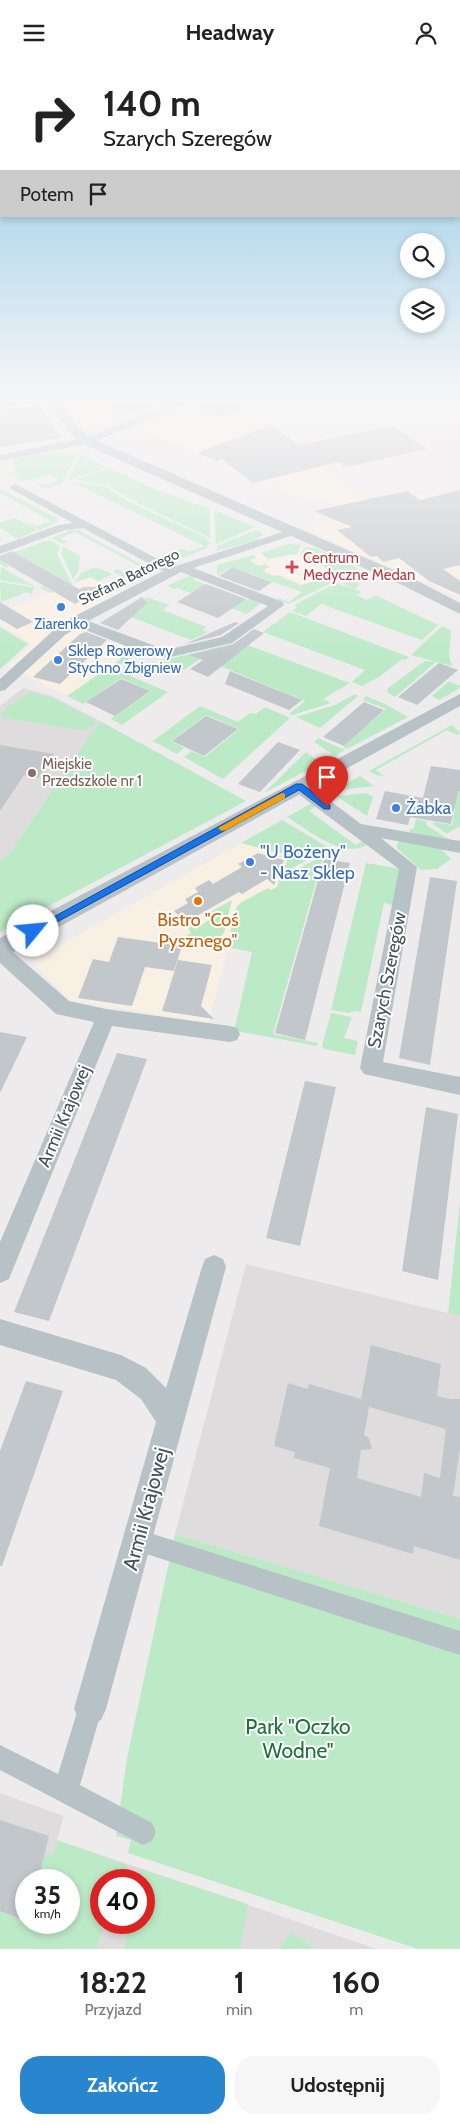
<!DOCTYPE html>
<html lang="pl">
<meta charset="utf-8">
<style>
:root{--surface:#fff;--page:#f6f6f6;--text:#222;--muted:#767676;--accent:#2786cd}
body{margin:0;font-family:Cabin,sans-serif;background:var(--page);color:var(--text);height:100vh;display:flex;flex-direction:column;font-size:19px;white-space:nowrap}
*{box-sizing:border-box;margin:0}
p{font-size:16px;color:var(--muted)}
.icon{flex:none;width:28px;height:28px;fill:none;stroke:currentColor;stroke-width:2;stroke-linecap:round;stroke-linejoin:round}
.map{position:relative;height:1884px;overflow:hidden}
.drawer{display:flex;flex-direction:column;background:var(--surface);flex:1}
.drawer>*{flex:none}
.banner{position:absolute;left:0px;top:0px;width:460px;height:152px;box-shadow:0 2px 8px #0003;background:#fff;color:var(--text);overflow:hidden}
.controls{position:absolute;left:400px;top:168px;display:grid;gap:10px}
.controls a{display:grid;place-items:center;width:45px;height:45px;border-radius:50%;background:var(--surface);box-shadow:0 2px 8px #0003;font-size:25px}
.speed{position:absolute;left:15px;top:1804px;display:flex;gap:10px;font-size:25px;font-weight:700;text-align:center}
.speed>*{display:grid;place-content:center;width:65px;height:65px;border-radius:50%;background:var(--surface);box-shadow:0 2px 8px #0003;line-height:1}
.speed small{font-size:12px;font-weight:400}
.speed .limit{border:8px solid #d22;background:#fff;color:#111}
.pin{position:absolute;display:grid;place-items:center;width:42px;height:42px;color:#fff;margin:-51px -21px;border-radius:50% 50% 50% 0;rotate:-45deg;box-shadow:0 0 5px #0007}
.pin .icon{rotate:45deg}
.me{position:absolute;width:55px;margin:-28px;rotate:62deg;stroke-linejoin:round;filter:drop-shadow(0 0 4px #0008)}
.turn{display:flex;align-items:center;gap:18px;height:105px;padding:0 20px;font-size:22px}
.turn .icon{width:65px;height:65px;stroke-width:2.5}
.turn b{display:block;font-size:35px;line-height:42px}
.then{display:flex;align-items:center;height:48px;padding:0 20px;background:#0003;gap:10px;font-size:19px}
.eta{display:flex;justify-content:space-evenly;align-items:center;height:85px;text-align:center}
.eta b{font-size:30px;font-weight:700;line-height:35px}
.primary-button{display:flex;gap:10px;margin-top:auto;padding:10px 20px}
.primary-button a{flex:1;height:58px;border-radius:20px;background:var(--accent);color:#fff;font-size:20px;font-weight:700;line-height:58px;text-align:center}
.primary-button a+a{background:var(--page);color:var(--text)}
header{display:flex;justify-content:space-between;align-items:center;height:65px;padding:0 20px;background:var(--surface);font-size:22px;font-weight:700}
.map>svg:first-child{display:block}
.commercial{fill:#f9f0e4}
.education{fill:#dfdcdd;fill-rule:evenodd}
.green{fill:#bceac7}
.building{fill:#c2c7cb;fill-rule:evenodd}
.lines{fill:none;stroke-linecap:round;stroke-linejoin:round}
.pedestrian{fill:#b7c2c7;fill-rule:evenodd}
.minor{fill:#b7c2c7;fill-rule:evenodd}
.tertiary{fill:#b7c2c7;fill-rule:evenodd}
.route{fill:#1a73e8;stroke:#114b97}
.slow{fill:#f59e0b}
.health-dot{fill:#e0444e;stroke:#fff;stroke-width:2}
.shop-dot{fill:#3f7fe0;stroke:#fff;stroke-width:2}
.education-dot{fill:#8d6e63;stroke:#fff;stroke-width:2}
.food-dot{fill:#e8710a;stroke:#fff;stroke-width:2}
.labels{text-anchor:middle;stroke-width:4;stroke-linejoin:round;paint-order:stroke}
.far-health-label{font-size:15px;fill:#be3a42;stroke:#fff;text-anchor:start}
.far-street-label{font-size:15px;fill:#455157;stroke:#fff}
.far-shop-label{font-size:15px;fill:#366cbe;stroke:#fff}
.far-education-label{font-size:15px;fill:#785e54;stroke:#fff;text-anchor:start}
.shop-label{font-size:18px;fill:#366cbe;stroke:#fff;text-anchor:start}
.food-label{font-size:18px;fill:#c56008;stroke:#fff}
.street-label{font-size:18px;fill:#455157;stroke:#fff}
.near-street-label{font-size:21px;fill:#455157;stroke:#fff}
.near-park-label{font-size:21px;fill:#1d713b;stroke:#fff}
</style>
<header><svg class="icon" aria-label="menu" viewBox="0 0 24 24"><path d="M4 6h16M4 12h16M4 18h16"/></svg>Headway<svg class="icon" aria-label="person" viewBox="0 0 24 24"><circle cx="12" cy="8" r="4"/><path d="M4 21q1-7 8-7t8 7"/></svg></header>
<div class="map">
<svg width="460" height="1884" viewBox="0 0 460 1884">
<rect width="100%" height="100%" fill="#eeebec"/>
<path class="commercial" d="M59,333H186L134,353L80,361Z
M205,346L214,353L243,347L374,440L434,427L435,431L460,452V533L314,468L313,463L323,457L349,451L326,433L311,437L227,403L233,400L230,398L218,397L137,363L163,355L170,358Z
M284,481L314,484L362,503L311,526L227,497Z
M90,513L129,532L73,561L132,585L67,631L7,601L32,579L0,559V547Z
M261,767L313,808L236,855L208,958L69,935L32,896Z"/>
<path class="education" d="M23,623L52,631L100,656L8,790L0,795V641Z
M246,1199L460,1251V1554L175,1469Z
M0,1728L64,1751L57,1775L377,1884H0ZM26,1815H69V1858H26ZM101,1815H144V1858H101Z"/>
<path class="green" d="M62,386L77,390L62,418L46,424L34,419L46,420L59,415L49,409C38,413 27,419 16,414L19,412L13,409L0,413L15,406L12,396L16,393Z
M81,390L107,402L67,416Z
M110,403L157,425L210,444V473L134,436L107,420L76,415Z
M72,417L105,421L131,438L205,472L211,479L206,481L207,483L184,493L172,487L181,484L190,487L204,481Z
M0,424L57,453L58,456L40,465L27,458L37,461L51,456L0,428Z
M214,445L255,462L216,479Z
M15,453L38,465L18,474L0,463V458Z
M71,465H78L153,506L132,517L113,506L118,504L128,510L143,503L75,467L60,473L68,477L62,479L51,473Z
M256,465L263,469L255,476L216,486L217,481Z
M45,476H51L60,481L57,489L72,519L50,528L40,522L43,521L51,526L69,518L18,489L1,496L9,501L6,503L0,499V493Z
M289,479L301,480L297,489L268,494L261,488Z
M63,482L80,491L78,507L73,514L61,488Z
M304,482L315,483L327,488L317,496L307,495L300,489Z
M329,489L359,504L289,539L276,534L279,533L289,537L302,527L231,502L217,510V500L253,490L257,493L250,495L258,501L265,499L270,502L263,505C267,509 274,512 280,510C287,516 294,515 300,520L313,517L310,512L322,509L327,512L334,511L319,497Z
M1,502L34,521L0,515Z
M95,502L113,509L98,516L91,512L75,517L81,508Z
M191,510L198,512L191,514L246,535L251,533L262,537L247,549L177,523L174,524L167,521Z
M0,517L31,522H35L31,529L27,527L1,537Z
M359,517V521L354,524L361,527L357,530L367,535L375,530L438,560L422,575L321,539L306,551L292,546L297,542L294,540L336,518L353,524L342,518Z
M147,532L169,540L163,545L206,562L202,565L208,567L191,575L118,547Z
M290,547L409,592L405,595L402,594L379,612L362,621L352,617L365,605L263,567Z
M442,561L451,566L449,591L452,601L411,590Z
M0,562L28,579L0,604Z
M235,578H242L350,618L323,634L331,638L292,650L289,649L305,636L201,593L184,605L161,596Z
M125,591L130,593L114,604L168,627L122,660L111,654L151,626L121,613L83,639L67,631Z
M425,596L436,597L395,632L387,627L388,623Z
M449,616L460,621V623L439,635L432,631Z
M30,627L52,633L95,655L93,660L85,666L0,652L7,642Z
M355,629L358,631L320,663L296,652L335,640Z
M366,631L385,639L408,652L347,684L343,682L386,644L363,635Z
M200,641L238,657L250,648L256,649L265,642L290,653L223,714L184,692L191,686L205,692L239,664L206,650L171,676L184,683L177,689L153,676Z
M100,656L246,736L0,867V795L8,790Z
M452,660L460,668L457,670L447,665L376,705L384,711L376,710L369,706Z
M318,673L345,685L335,691L314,677Z
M306,687L316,694L315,701L264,728Z
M360,711L374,721L333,726Z
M457,726H460V761L447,769L433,759V757L452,760L455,743L438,740Z
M366,728L373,732L367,751L336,731Z
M312,738L317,740L309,746L356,780L365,775L368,779C344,796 307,764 287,752Z
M416,754L427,756L426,760L450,775L411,768L409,765L414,763Z
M282,755L329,783C303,798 269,785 241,778Z
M400,776L441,784L451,794L437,804L421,805L397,783V778Z
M276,791L312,792L282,809L288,793Z
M321,792H323L273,969L318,978L317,981L220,963L222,960L235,962L252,887L227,882L236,843L240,838L268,823L271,825L277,822L280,813Z
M366,798L401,804L396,841L384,838L361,947L353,946L350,948L331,945Z
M232,835L224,868L216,878L186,871L191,868L188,864L191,861L195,864L214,852L210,847Z
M331,948L352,952L344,973L358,976L355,990L324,984L322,981Z
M460,1137V1251L448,1248Z
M175,1469L460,1554V1884H418L128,1788L131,1775L116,1771L127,1693Z
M57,1775L127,1800L123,1815H101V1858H113L111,1866L102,1863L97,1884H0V1846L26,1858H69V1815H38L45,1788L53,1791Z
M141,1804L248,1839L240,1884H124L129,1858H144V1815H139Z
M291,1867L315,1884H278Z"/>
<path class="building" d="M107,333H160L161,341L119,349Z
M202,333H240V346L215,352L195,337Z
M39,340L62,373L0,382V345Z
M271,360L299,380L391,361L428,384L345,402L338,397L253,418L222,394L217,396L197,388Z
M460,425V500L443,504L460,516V530L429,516L399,493L383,497L377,491L371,492L337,465L352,462L314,446L407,426L420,435Z
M12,486L79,524L84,522H121L87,537L83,535L75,539L0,495V491Z
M232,502L252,510L272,517L259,526L219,511Z
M206,519L246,534L218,553L177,537Z
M142,532L147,538L118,565L100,558Z
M0,537L33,557L17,564L0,554Z
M235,557L239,558L221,570L185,579Z
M254,564L264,568L208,612L190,604L203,595L189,590L232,580Z
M86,567L107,575L60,619L33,612L80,569Z
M439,598L458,605L417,640L398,632Z
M230,606L302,635L289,645L225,619Z
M121,614L150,626L115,651L86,637Z
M364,637L384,645L344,681L323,672Z
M206,651L238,664L204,691L172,676Z
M278,677L300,685L260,727L238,719Z
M0,680L54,689L38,713L24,710L0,746Z
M431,701L460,705V726H458L451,759L410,752L408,760L376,754L385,726L423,733Z
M258,788L284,795L274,820L267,814L242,829L239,827L186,857L174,846L188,838L185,834L198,827L195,823L209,815L213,819L242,802L238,799Z
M324,794L350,798L305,975L275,968Z
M430,812L457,816L430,1000L399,993Z
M118,872L182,881L174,906L145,902L132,941L78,933L93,894L109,897Z
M178,895L212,900L201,941L214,954L162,946Z
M0,967L27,972L0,1028Z
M117,988L147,994L49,1256L14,1247Z
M305,1016L336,1022L300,1181L266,1173Z
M426,1042L458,1049L438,1215L402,1206Z
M371,1280L441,1299L437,1331L450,1334H460V1383L453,1431L460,1432V1495L414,1481L413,1489L319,1461L330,1403L294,1393L295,1387L274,1381L288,1318L308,1324L309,1319L361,1334ZM369,1342L446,1364L440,1413L424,1408L421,1432L357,1413L361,1385L372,1384L369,1373L364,1370Z
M26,1316L63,1326L2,1501H0V1386Z
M0,1755L49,1771L38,1815H26V1856L0,1846Z"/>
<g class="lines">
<path class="pedestrian" d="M137,1464L460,1566V1590L137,1486L129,1483L126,1475L129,1467Z
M90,1632L99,1635L102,1644L80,1720L152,1758L156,1767L152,1776L143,1780L0,1705V1680L58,1709L78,1644L81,1635Z"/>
<path class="minor" d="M31,333L55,334L50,337L0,343V337Z
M186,333H200L91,378L0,396V390L84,373Z
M15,419L173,502L289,465H297V469L193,503L283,537L284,540L232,578L166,593L141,587L78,562L65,570L5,625L0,626V614L55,564L71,553L163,506L83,463L65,465L0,489V481L59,460L73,458L11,424L10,422ZM181,507L268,541L222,572L166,585L88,556Z
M299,716L305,717L361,759L460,776V788L381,773L417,802L383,997L460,1012V1030L364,1009L360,1003L399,804L293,725L291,721L293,717Z
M0,880L7,882L69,936L106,944L230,961L237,963L240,969L237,975L230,977L112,961L9,1214L0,1218V1177L94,957L56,949L0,898Z
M214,1190L223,1194L226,1202L106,1644L101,1655L90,1660L79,1655L74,1644L156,1357L141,1334L116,1315L0,1280V1254L121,1290L146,1303L166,1323L202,1202L205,1194Z"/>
<path class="tertiary" d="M44,333H55L79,363L91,373L414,514L460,538V549L402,520L83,379L71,369Z
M460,629V641L8,890L0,893V873Z"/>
</g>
<linearGradient id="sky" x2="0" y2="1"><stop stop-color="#83c4e6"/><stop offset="0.56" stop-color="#f7f6f6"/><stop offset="1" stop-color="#f7f6f6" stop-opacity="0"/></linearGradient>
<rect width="460" height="597" fill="url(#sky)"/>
<path class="route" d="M296,719H302L330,740V744H324L299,725L37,868H29L28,866Z"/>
<path class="slow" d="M282,728L285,729V733L226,765L222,766L218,763Z"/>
<path class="health-dot" d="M289.5 494.5h5v5h5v5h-5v5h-5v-5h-5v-5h5z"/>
<g class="shop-dot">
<circle cx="61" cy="542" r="5"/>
<circle cx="58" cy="595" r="5"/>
<circle cx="396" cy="743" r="5"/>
<circle cx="250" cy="797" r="5"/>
</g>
<circle class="education-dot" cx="32" cy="708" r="5"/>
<circle class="food-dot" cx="198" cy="836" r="5"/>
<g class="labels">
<g class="far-health-label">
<text x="303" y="498">Centrum<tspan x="303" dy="17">Medyczne Medan</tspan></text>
</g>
<g class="far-street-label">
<text transform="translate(129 512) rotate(-26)" y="5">Stefana Batorego</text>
</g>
<g class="far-shop-label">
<text x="61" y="564">Ziarenko</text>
<text x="68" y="591" text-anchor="start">Sklep Rowerowy<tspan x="68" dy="17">Stychno Zbigniew</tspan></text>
</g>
<g class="far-education-label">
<text x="42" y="704">Miejskie<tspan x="42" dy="17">Przedszkole nr 1</tspan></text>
</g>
<g class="shop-label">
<text x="406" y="749">Żabka</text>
<text x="260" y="793">"U Bożeny"<tspan x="260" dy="21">- Nasz Sklep</tspan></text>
</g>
<g class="food-label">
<text x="198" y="861">Bistro "Coś<tspan x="198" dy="21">Pysznego"</tspan></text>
</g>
<g class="street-label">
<text transform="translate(387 915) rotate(-79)" y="6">Szarych Szeregów</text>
<text transform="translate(64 1051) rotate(-67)" y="6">Armii Krajowej</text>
</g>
<g class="near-street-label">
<text transform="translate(146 1444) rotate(-75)" y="7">Armii Krajowej</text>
</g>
<g class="near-park-label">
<text x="298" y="1669">Park "Oczko<tspan x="298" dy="24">Wodne"</tspan></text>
</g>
</g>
</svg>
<div class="controls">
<a><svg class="icon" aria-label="search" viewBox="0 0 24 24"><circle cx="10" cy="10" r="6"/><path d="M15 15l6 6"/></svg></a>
<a><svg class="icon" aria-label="layers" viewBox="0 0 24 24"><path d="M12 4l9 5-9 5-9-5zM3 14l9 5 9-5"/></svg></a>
</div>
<div class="speed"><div>35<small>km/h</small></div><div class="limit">40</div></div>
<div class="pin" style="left:327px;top:742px;background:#d93025"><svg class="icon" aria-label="arrive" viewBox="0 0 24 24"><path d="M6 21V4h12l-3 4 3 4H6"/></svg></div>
<svg class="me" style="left:33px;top:866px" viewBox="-20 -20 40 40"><circle r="19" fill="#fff"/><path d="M0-13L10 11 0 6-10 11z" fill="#1a73e8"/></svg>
<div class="banner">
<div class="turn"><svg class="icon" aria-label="right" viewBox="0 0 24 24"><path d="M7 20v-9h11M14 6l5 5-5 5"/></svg><div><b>140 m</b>Szarych Szeregów</div></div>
<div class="then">Potem<svg class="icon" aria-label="arrive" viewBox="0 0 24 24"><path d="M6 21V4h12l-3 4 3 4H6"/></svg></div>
</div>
</div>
<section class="drawer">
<div class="eta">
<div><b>18:22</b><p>Przyjazd</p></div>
<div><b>1</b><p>min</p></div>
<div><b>160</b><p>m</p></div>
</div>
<div class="primary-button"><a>Zakończ</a><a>Udostępnij</a></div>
</section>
